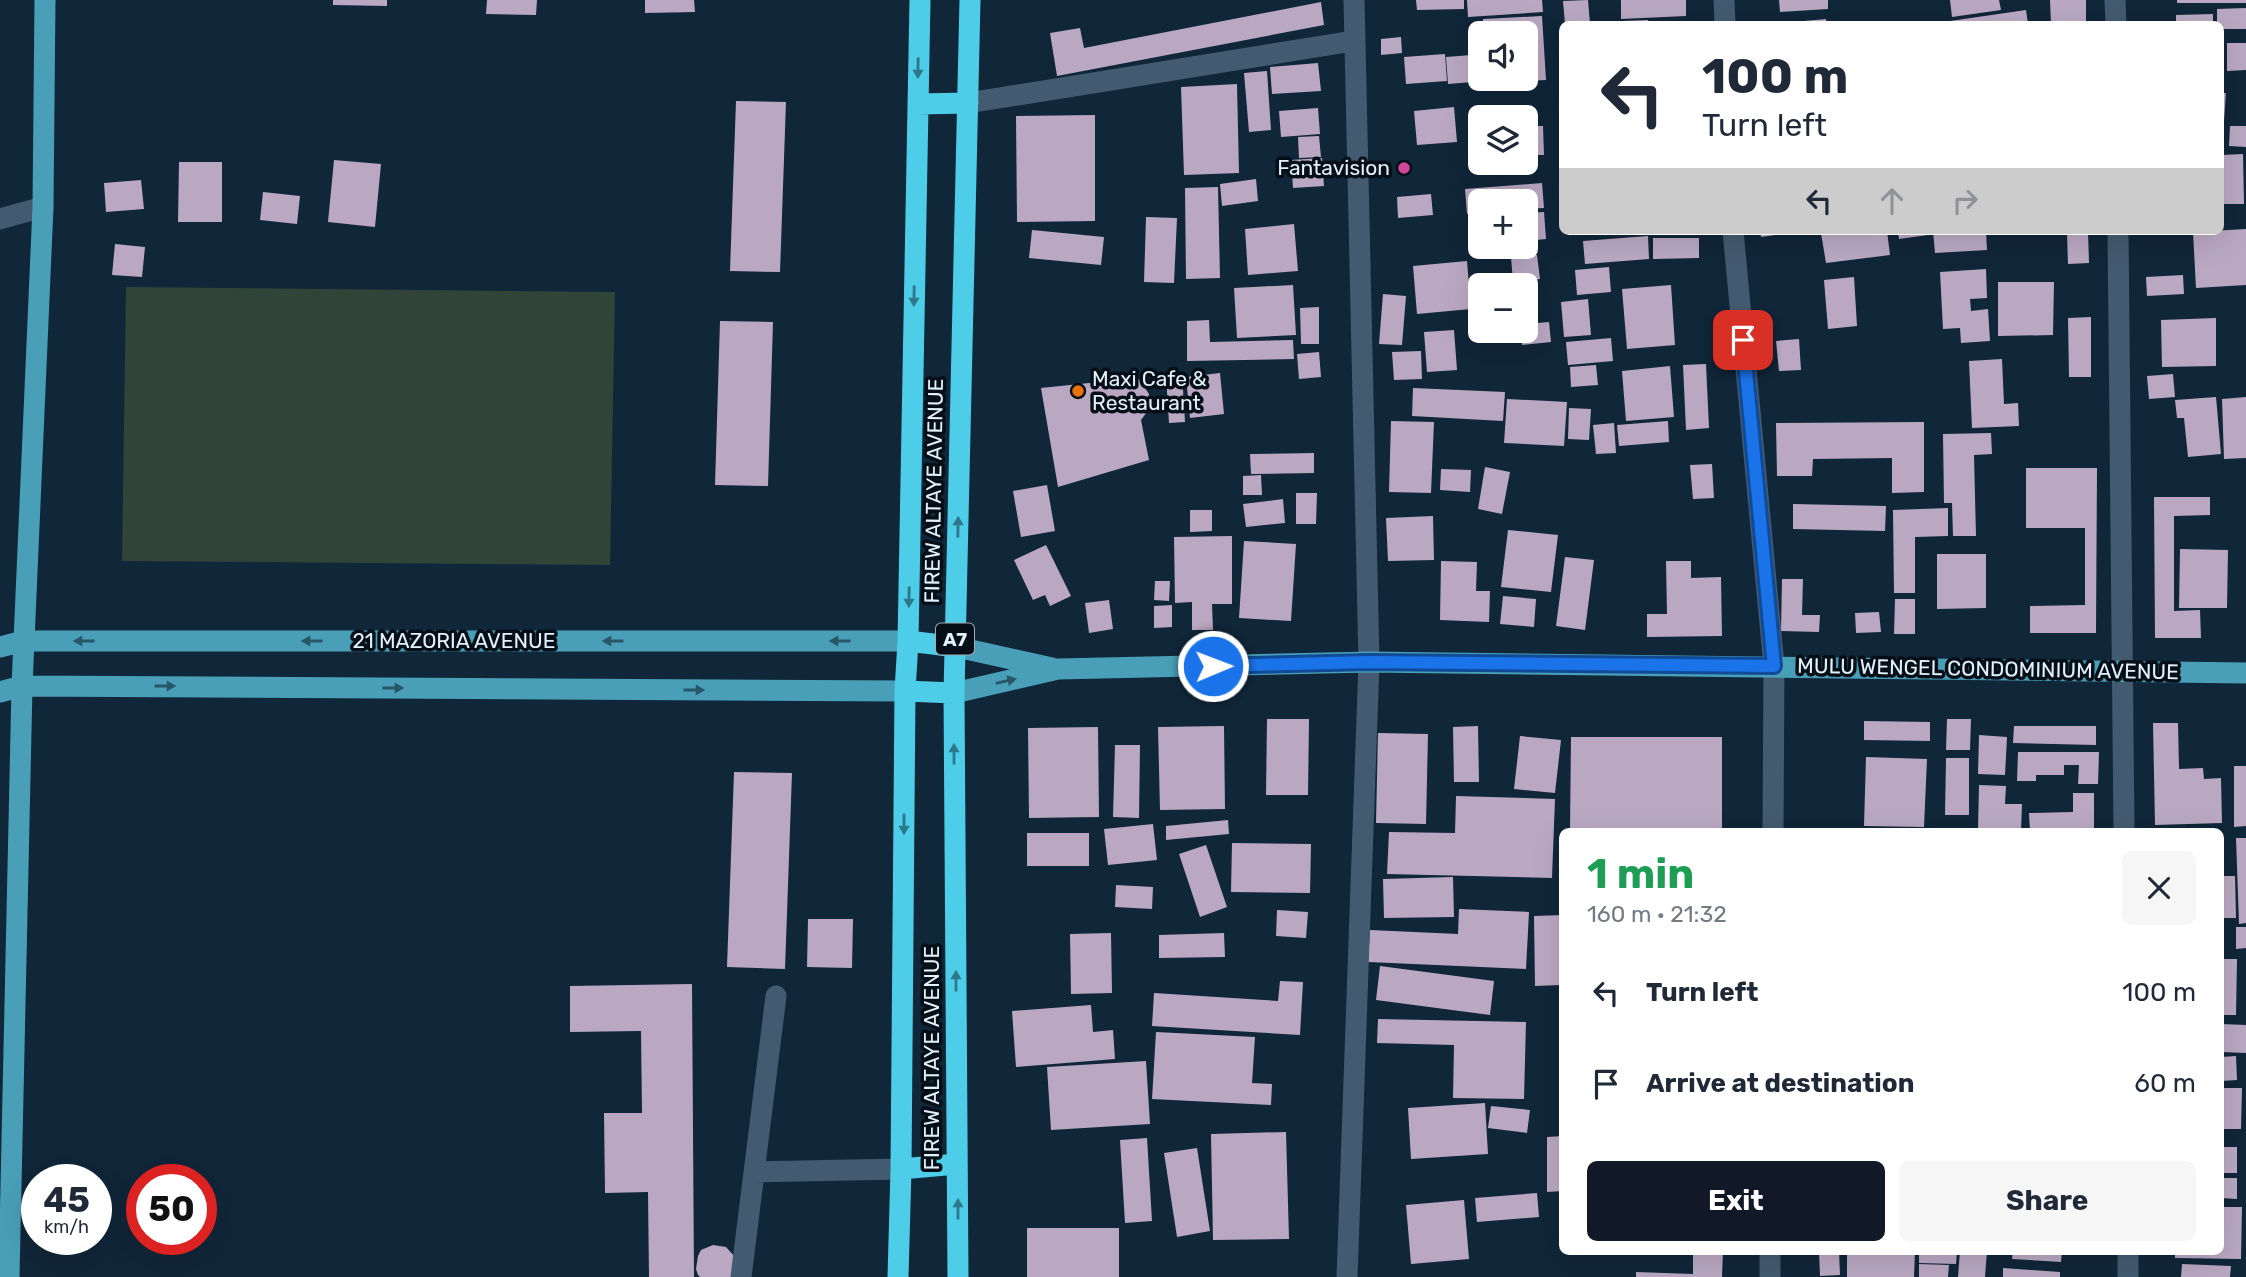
<!DOCTYPE html>
<meta charset="utf-8">
<style>
:root{--surface:#fff;--page:#f6f6f7;--text:#1f2937;--muted:#747a83;--accent:#111827}
body{margin:0;font-family:Rubik,sans-serif;background:var(--page);color:var(--text);height:100vh;display:flex;flex-direction:column;font-size:26px;white-space:nowrap}
*{box-sizing:border-box;margin:0}
p{font-size:23px;color:var(--muted)}
.icon{flex:none;width:38px;height:38px;fill:none;stroke:currentColor;stroke-width:2;stroke-linecap:round;stroke-linejoin:round}
.map{position:relative;flex:1;overflow:hidden}
.sheet{position:absolute;left:1559px;top:828px;width:665px;height:427px;display:flex;flex-direction:column;background:var(--surface);border-radius:10px;box-shadow:0 7px 28px #0002}
.sheet>*{flex:none}
.top-card{position:absolute;left:1559px;top:21px;width:665px;height:214px;border-radius:10px;box-shadow:0 7px 28px #0002;background:#fff;color:var(--text);overflow:hidden}
.tools{position:absolute;left:1468px;top:21px;display:grid;gap:14px}
.tools a{display:grid;place-items:center;width:70px;height:70px;border-radius:10px;background:var(--surface);box-shadow:0 7px 28px #0002;font-size:35px}
.speed{position:absolute;left:21px;top:1164px;display:flex;gap:14px;font-size:35px;font-weight:700;text-align:center}
.speed>*{display:grid;place-content:center;width:91px;height:91px;border-radius:50%;background:var(--surface);box-shadow:0 7px 28px #0002;line-height:1}
.speed small{font-size:18px;font-weight:400}
.speed .limit{border:10px solid #d22;background:#fff;color:#111}
.pin{position:absolute;display:grid;place-items:center;width:60px;height:60px;color:#fff;margin:-30px;border-radius:14px;box-shadow:0 4px 10px #0006}
.me{position:absolute;width:77px;margin:-38px;rotate:89deg;stroke-linejoin:round;filter:drop-shadow(0 0 5px #0008)}
.turn{display:flex;align-items:center;gap:24px;height:147px;padding:0 28px;font-size:32px}
.turn .icon{width:91px;height:91px;stroke-width:2.5}
.turn b{display:block;font-size:49px;line-height:60px}
.lanes{display:flex;align-items:center;height:66px;padding:0 28px;background:#0003;justify-content:center;gap:35px;direction:ltr}
.lanes .off{opacity:.35}
.round{display:grid;place-items:center;flex:none;width:74px;height:74px;border-radius:10px;background:var(--page)}
.overview{display:flex;align-items:center;justify-content:space-between;height:119px;padding:0 28px}
h1{font-size:42px;font-weight:700;line-height:52px;color:#1e9e55}
.action{display:flex;gap:14px;margin-top:auto;padding:14px 28px}
.action a{flex:1;height:80px;border-radius:10px;background:var(--accent);color:#fff;font-size:28px;font-weight:700;line-height:80px;text-align:center}
.action a+a{background:var(--page);color:var(--text)}
ul{padding:0;list-style:none}
li{display:flex;align-items:center;gap:21px;height:91px;padding:0 28px}
li div{flex:1}
li b{display:block;font-size:26px}
li em{font-style:normal}
.map>svg:first-child{display:block}
.green{fill:#304538}
.building{fill:#baa8c2}
.lines{fill:none;stroke-linecap:round;stroke-linejoin:round}
.minor{stroke:#435b70;stroke-width:21}
.major{stroke:#499fb8;stroke-width:21}
.highway{stroke:#4dcde8;stroke-width:21}
.oneway{fill:#2d788a}
.oneway2{fill:#285768}
.route-casing{stroke:#114b97;stroke-width:18}
.route{stroke:#1a73e8;stroke-width:12}
.hotel-dot{fill:#d1479c;stroke:#060f17;stroke-width:2.5}
.food-dot{fill:#e8710a;stroke:#060f17;stroke-width:2.5}
.labels{text-anchor:middle;stroke-width:7;stroke-linejoin:round;paint-order:stroke}
.shield{fill:#060f17;stroke:#a0acb7;stroke-width:2}
.shield-label{font-size:19px;font-weight:bold;fill:#e2f0fc}
.poi-label{font-size:21px;fill:#e2f0fc;stroke:#060f17;text-anchor:end}
.street-label{font-size:21px;fill:#e2f0fc;stroke:#060f17}
</style>
<div class="map">
<svg width="2246" height="1277" viewBox="0 0 2246 1277">
<rect width="100%" height="100%" fill="#102639"/>
<path class="green" d="M126,287L615,292L610,565L122,561Z"/>
<path class="building" d="M333,0H387V6L333,5Z
M487,0H537L536,15L486,14Z
M645,0H694L695,12L645,13Z
M1416,0H1464V9L1417,10Z
M1467,0H1542L1543,12L1468,17Z
M1588,0L1590,24H1565L1563,1Z
M1621,0H1686V16L1621,19Z
M1779,0H1828V9L1780,12Z
M1950,0H1999L2001,10L1952,17Z
M2050,0H2086V24H2051Z
M2177,0H2246V3H2177Z
M1321,2L1324,25L1057,76L1050,33L1080,28L1084,48Z
M2246,8V29H2221V24H2217V9Z
M2026,10L2028,24H1950V21Z
M2213,14V24H2176V15Z
M1542,16L1546,80L1486,83V79H1526V33H1483V19Z
M1826,19L1827,24H1782V23Z
M1648,20V24H1596V22Z
M1401,37L1402,53L1381,55V39Z
M2227,43H2246V70L2227,71Z
M1445,54L1447,81L1406,84L1404,57Z
M1471,55L1473,82L1448,84L1446,57Z
M1318,63L1321,91L1272,94L1270,67Z
M1267,71L1271,130L1249,132L1244,73Z
M1237,84L1239,173L1184,175L1181,87Z
M2221,93H2226L2223,135H2221Z
M736,101L786,102L780,272L730,271Z
M1454,107L1457,142L1417,145L1414,111Z
M1318,108L1320,134L1281,137L1279,111Z
M1095,115V221L1017,222L1016,116Z
M1480,118V154L1473,155L1469,119Z
M1526,126H1543L1544,155H1527Z
M2230,126H2246V147L2229,146Z
M1319,136L1321,157L1299,158L1298,137Z
M2243,154L2244,204H2221V155Z
M1322,158L1324,186L1293,188L1291,160Z
M334,160L381,164L375,227L328,222Z
M179,162H222V222H178Z
M1256,179L1258,201L1222,206L1220,184Z
M141,180L144,209L106,212L104,183Z
M1542,183L1544,208L1526,209V201H1480V213L1467,214L1465,189Z
M1218,187L1220,278L1186,279L1185,188Z
M263,192L300,196L297,224L260,220Z
M1431,194L1433,215L1398,218L1397,197Z
M1544,212L1546,239L1526,241V213Z
M1146,217L1177,218L1174,283L1144,282Z
M1294,224L1298,271L1248,275L1245,229Z
M2246,229V285L2196,288L2193,232Z
M1032,230L1104,237L1101,265L1029,258Z
M1760,231H1789V233L1761,237Z
M1836,231H1887L1890,255L1826,263L1821,233Z
M1898,231H1928V235L1899,239Z
M1933,231H1986L1987,250L1935,253Z
M2088,232L2089,263L2068,264L2067,233Z
M1648,236L1649,259L1585,264L1583,241Z
M1653,238H1699V258L1653,259Z
M115,244L145,247L142,277L112,275Z
M1537,255L1540,279L1513,282L1511,257Z
M1467,261L1471,309L1417,314L1413,266Z
M1609,267L1611,292L1577,295L1575,270Z
M1986,269L1987,298L1970,299L1971,311L1988,309L1990,341L1961,343L1960,328L1943,329L1940,272Z
M2183,275L2184,294L2147,296L2146,277Z
M1854,277L1857,326L1828,329L1824,280Z
M1998,282H2054L2053,335L1998,336Z
M1293,285L1296,335L1237,338L1234,288Z
M1671,285L1675,345L1627,349L1622,289Z
M1383,294L1406,296L1402,345L1379,344Z
M1588,299L1591,335L1564,337L1561,302Z
M1319,307V344H1301L1300,308Z
M2091,317V377H2069L2068,318Z
M2216,318V366L2162,367L2161,320Z
M1209,320L1210,342L1293,340L1294,359L1187,361V321Z
M720,321L773,322L768,486L715,485Z
M1549,322L1551,342L1522,345L1521,331H1526V324Z
M1454,330L1457,370L1427,372L1424,332Z
M1611,338L1613,361L1568,365L1566,342Z
M1799,339L1801,370L1779,371L1776,341Z
M1421,351L1422,379L1394,380L1392,352Z
M1319,352L1321,377L1299,379L1297,354Z
M2002,359L2004,404L2018,403L2019,426L1972,428L1969,361Z
M1706,364L1709,428L1686,430L1683,365Z
M1596,365L1598,385L1571,387L1570,367Z
M1670,366L1674,417L1626,421L1622,371Z
M1220,373L1224,414L1190,418L1186,377Z
M1182,374L1185,422L1169,423L1166,375Z
M2173,374L2175,397L2149,399L2147,376Z
M1138,378L1149,394L1150,408L1141,420L1149,460L1058,487L1041,388Z
M1413,388L1505,392L1503,421L1412,416Z
M2216,397L2221,454L2188,457L2184,418H2177L2175,400Z
M2246,397V458L2224,459L2222,399Z
M1507,399L1567,402L1564,446L1504,443Z
M1569,408L1591,409L1589,440L1568,439Z
M1391,421L1434,422L1431,493L1389,492Z
M1668,421L1669,442L1619,446L1617,425Z
M1924,422V492L1892,493V458L1813,459L1812,476H1777L1776,423Z
M1614,423L1616,453L1596,454L1593,425Z
M1991,433L1992,454L1974,455L1976,536H1953L1952,503H1944L1943,434Z
M1314,453V473L1251,474L1250,454Z
M1712,464L1714,498L1693,499L1690,465Z
M1485,467L1510,472L1502,514L1478,509Z
M2026,468H2097L2096,633H2030V606L2085,605V528H2026Z
M1441,469L1471,470L1470,492L1440,490Z
M1261,475L1262,495H1243V476Z
M1047,485L1055,531L1021,537L1013,491Z
M1296,493H1317L1316,524H1296Z
M2154,497H2210V515L2174,516V611L2200,610L2201,638H2155Z
M1283,499L1285,523L1246,527L1243,504Z
M1793,504L1886,506L1885,531L1793,529Z
M1948,508V536L1915,537V593H1894L1893,510Z
M1190,510H1212V531L1190,532Z
M1433,516L1434,560L1388,561L1386,518Z
M1508,530L1558,535L1551,592L1501,587Z
M1232,536V604H1212L1213,630H1192V602L1175,603L1174,537Z
M1244,541L1296,544L1291,621L1239,618Z
M1046,545L1071,596L1050,606L1045,595L1033,600L1014,560Z
M2180,549L2228,550L2227,608H2179Z
M1937,554H1986V608L1937,609Z
M1565,557L1594,560L1585,630L1556,626Z
M1441,561L1477,562L1476,591H1490L1489,622L1440,620Z
M1666,561H1691V578L1721,577L1722,636L1647,637V614H1667Z
M1782,579H1803L1802,615H1820L1819,632L1781,631Z
M1155,581H1170L1169,601L1154,600Z
M1503,596L1536,599L1534,627L1500,624Z
M1895,599H1915V634H1894Z
M1109,600L1113,629L1089,633L1085,603Z
M1172,605V627L1154,628V606Z
M1879,612L1881,632L1856,633L1855,613Z
M1267,719H1309L1308,795H1266Z
M1947,719H1971L1970,750H1946Z
M1864,721L1930,722V741L1864,740Z
M2153,723H2178L2179,769L2203,768L2204,779L2221,778L2222,823L2155,825Z
M1224,726L1225,809L1160,810L1158,727Z
M1478,726L1479,782H1454L1453,727Z
M2014,726H2096V745L2013,743Z
M1098,727L1099,817L1029,818L1028,728Z
M1378,733L1428,734L1426,824L1376,823Z
M1979,735L2007,737L2005,775L1978,774Z
M1520,736L1561,740L1555,793L1514,789Z
M1571,737H1722V831H1570Z
M1115,745H1140L1139,818L1113,817Z
M2018,752H2099L2098,784H2078L2079,765H2064V775H2036V781H2017Z
M1866,757L1927,759L1924,827L1864,826Z
M1946,758H1969V815H1945Z
M2234,766H2246V826L2234,827Z
M734,772L792,773L785,969L727,967Z
M1979,785L2006,786L2005,804H2022L2021,831L1978,830Z
M2073,793H2094V831H2030L2029,813L2073,812Z
M1456,796L1555,799L1552,878L1387,874L1389,832L1455,833Z
M1228,820L1229,834L1166,840V826Z
M1153,824L1157,860L1108,865L1104,829Z
M1027,833H1089V866H1027Z
M2236,838H2246V923L2239,924Z
M1232,843L1311,844L1310,893L1231,892Z
M1206,845L1227,907L1200,917L1179,854Z
M2221,876H2235L2236,918H2221Z
M1453,877L1454,917L1384,918L1383,879Z
M1116,885L1153,887L1152,909L1115,907Z
M1459,909L1529,912L1526,969L1368,962L1370,930L1458,934Z
M1277,910L1308,912L1306,938L1276,936Z
M1563,915L1561,985L1535,986L1534,916Z
M808,919H853L852,968L807,967Z
M2236,927H2246V948L2236,949Z
M1111,933L1112,993L1071,994L1070,934Z
M1224,933L1225,957L1159,958V935Z
M2221,959H2237L2236,1015H2221Z
M1380,966L1494,981L1490,1015L1376,1000Z
M1280,981L1303,982L1300,1035L1152,1026L1154,993L1278,1001Z
M692,984L694,1277H649L648,1192L605,1193L604,1113H642L641,1031L570,1032V986Z
M1091,1005L1093,1032L1113,1030L1115,1059L1016,1067L1012,1011Z
M1378,1019L1526,1022L1524,1099L1453,1098L1454,1045L1377,1043Z
M2221,1024L2246,1025V1053L2221,1052Z
M1156,1032L1255,1037L1252,1083L1272,1084L1271,1105L1152,1099Z
M2236,1056L2237,1080L2221,1081V1057Z
M1146,1061L1150,1124L1051,1130L1047,1067Z
M2221,1088H2242L2241,1129H2221Z
M1485,1103L1488,1154L1411,1159L1408,1108Z
M1491,1106L1530,1110L1527,1133L1488,1128Z
M1286,1132L1289,1239L1213,1240L1211,1134Z
M1563,1136V1191L1547,1192V1137Z
M1147,1138L1152,1221L1125,1223L1120,1140Z
M2221,1147H2237V1173H2221Z
M1197,1148L1210,1231L1177,1237L1164,1153Z
M2221,1178H2237V1199L2221,1198Z
M1537,1193L1539,1217L1477,1222L1475,1198Z
M1464,1200L1469,1259L1411,1264L1406,1205Z
M2221,1207H2242L2241,1259L2175,1258V1251H2221Z
M1027,1228H1119V1277H1027Z
M713,1245L726,1247L735,1257L731,1277H700L698,1275L696,1269L698,1256L701,1250Z
M1693,1251H1723L1722,1277H1636V1272L1693,1274Z
M1819,1251H1839L1840,1275L1820,1276Z
M1847,1251H1915L1914,1277H1847Z
M1919,1251H1957L1956,1264L1919,1263Z
M1960,1251H1987L1985,1277H1958Z
M2013,1251H2062L2061,1262L2012,1259Z
M1919,1264L1949,1265L1948,1277H1919Z
M2182,1264L2231,1266L2230,1277H2181Z
M2003,1268L2060,1272V1277H2003Z"/>
<g class="lines">
<path class="minor" d="M1724,0L1725,24
M2115,0L2116,24
M968,103L1353,41
M0,219L43,207
M1733,231L1774,666L1773,831
M2118,231L2124,831
M754,1172L901,1169
M2128,1251V1277
M741,1277L776,996
M1347,1277L1369,662L1354,0
M1770,1277V1251"/>
<path class="major" d="M0,647L23,641H908
M957,647L1052,668
M0,692L22,686L905,691
M954,693L1058,669L1369,662L2246,673
M9,1277L22,686L43,207L45,0"/>
<path class="highway" d="M918,104L968,103
M908,641L957,647
M905,691L954,693
M901,1169L957,1164
M898,1277L901,1169L905,691L908,641L920,0
M958,1277L954,693L970,0"/>
</g>
<defs><path id="oneway-solid" d="M-6-.8H1V-3.2L6.5 0L1 3.2V.8H-6Z" transform="scale(1.75)"/></defs>
<g class="oneway">
<use href="#oneway-solid" transform="translate(918 68) rotate(91)"/>
<use href="#oneway-solid" transform="translate(914 296) rotate(91)"/>
<use href="#oneway-solid" transform="translate(958 527) rotate(-89)"/>
<use href="#oneway-solid" transform="translate(909 597) rotate(91)"/>
<use href="#oneway-solid" transform="translate(954 754) rotate(-90)"/>
<use href="#oneway-solid" transform="translate(904 824) rotate(90)"/>
<use href="#oneway-solid" transform="translate(956 981) rotate(-90)"/>
<use href="#oneway-solid" transform="translate(958 1209) rotate(-90)"/>
</g>
<g class="oneway2">
<use href="#oneway-solid" transform="translate(84 641) rotate(-180)"/>
<use href="#oneway-solid" transform="translate(312 641) rotate(-180)"/>
<use href="#oneway-solid" transform="translate(613 641) rotate(-180)"/>
<use href="#oneway-solid" transform="translate(840 641) rotate(-180)"/>
<use href="#oneway-solid" transform="translate(1006 681) rotate(-13)"/>
<use href="#oneway-solid" transform="translate(165 686)"/>
<use href="#oneway-solid" transform="translate(393 688)"/>
<use href="#oneway-solid" transform="translate(694 690)"/>
</g>
<g class="lines">
<g class="route-casing">
<path id="route" d="M1213,666L1369,662L1774,666L1743,340"/>
</g>
<use href="#route" class="route"/>
</g>
<circle class="hotel-dot" cx="1404" cy="168" r="7"/>
<circle class="food-dot" cx="1078" cy="391" r="7"/>
<g class="labels">
<rect class="shield" x="936" y="623.5" width="38" height="31" rx="5"/>
<g class="shield-label">
<text x="955" y="646">A7</text>
</g>
<g class="poi-label">
<text x="1390" y="175">Fantavision</text>
<text x="1092" y="386" text-anchor="start">Maxi Cafe &amp;<tspan x="1092" dy="24">Restaurant</tspan></text>
</g>
<g class="street-label">
<text transform="translate(934 491) rotate(-89)" y="7">FIREW ALTAYE AVENUE</text>
<text x="454" y="648">21 MAZORIA AVENUE</text>
<text transform="translate(1988 669) rotate(1)" y="7">MULU WENGEL CONDOMINIUM AVENUE</text>
<text transform="translate(932 1058) rotate(-90)" y="7">FIREW ALTAYE AVENUE</text>
</g>
</g>
</svg>
<div class="tools">
<a><svg class="icon" aria-label="sound" viewBox="0 0 24 24"><path d="M4 9h4l5-4v14l-5-4H4zM17 9q2 3 0 6"/></svg></a>
<a><svg class="icon" aria-label="layers" viewBox="0 0 24 24"><path d="M12 4l9 5-9 5-9-5zM3 14l9 5 9-5"/></svg></a>
<a>+</a>
<a>−</a>
</div>
<div class="speed"><div>45<small>km/h</small></div><div class="limit">50</div></div>
<div class="pin" style="left:1743px;top:340px;background:#d93025"><svg class="icon" aria-label="arrive" viewBox="0 0 24 24"><path d="M6 21V4h12l-3 4 3 4H6"/></svg></div>
<svg class="me" style="left:1213px;top:666px" viewBox="-20 -20 40 40"><circle r="17" fill="#1a73e8" stroke="#fff" stroke-width="3"/><path d="M0-11L8 9 0 5-8 9z" fill="#fff"/></svg>
<div class="top-card">
<div class="turn"><svg class="icon" aria-label="left" viewBox="0 0 24 24"><path d="M17 20v-9H6M10 6l-5 5 5 5"/></svg><div><b>100 m</b>Turn left</div></div>
<div class="lanes"><svg class="icon" aria-label="left" viewBox="0 0 24 24"><path d="M17 20v-9H6M10 6l-5 5 5 5"/></svg><svg class="icon off" aria-label="ahead" viewBox="0 0 24 24"><path d="M12 20V5M6 11l6-6 6 6"/></svg><svg class="icon off" aria-label="right" viewBox="0 0 24 24"><path d="M7 20v-9h11M14 6l5 5-5 5"/></svg></div>
</div>
<section class="sheet">
<div class="overview"><div><h1>1 min</h1><p>160 m · 21:32</p></div><a class="round"><svg class="icon" aria-label="close" viewBox="0 0 24 24"><path d="M6 6l12 12M18 6L6 18"/></svg></a></div>
<ul>
<li><svg class="icon" aria-label="left" viewBox="0 0 24 24"><path d="M17 20v-9H6M10 6l-5 5 5 5"/></svg><div><b>Turn left</b></div><em>100 m</em></li>
<li><svg class="icon" aria-label="arrive" viewBox="0 0 24 24"><path d="M6 21V4h12l-3 4 3 4H6"/></svg><div><b>Arrive at destination</b></div><em>60 m</em></li>
</ul>
<div class="action"><a>Exit</a><a>Share</a></div>
</section>
</div>
